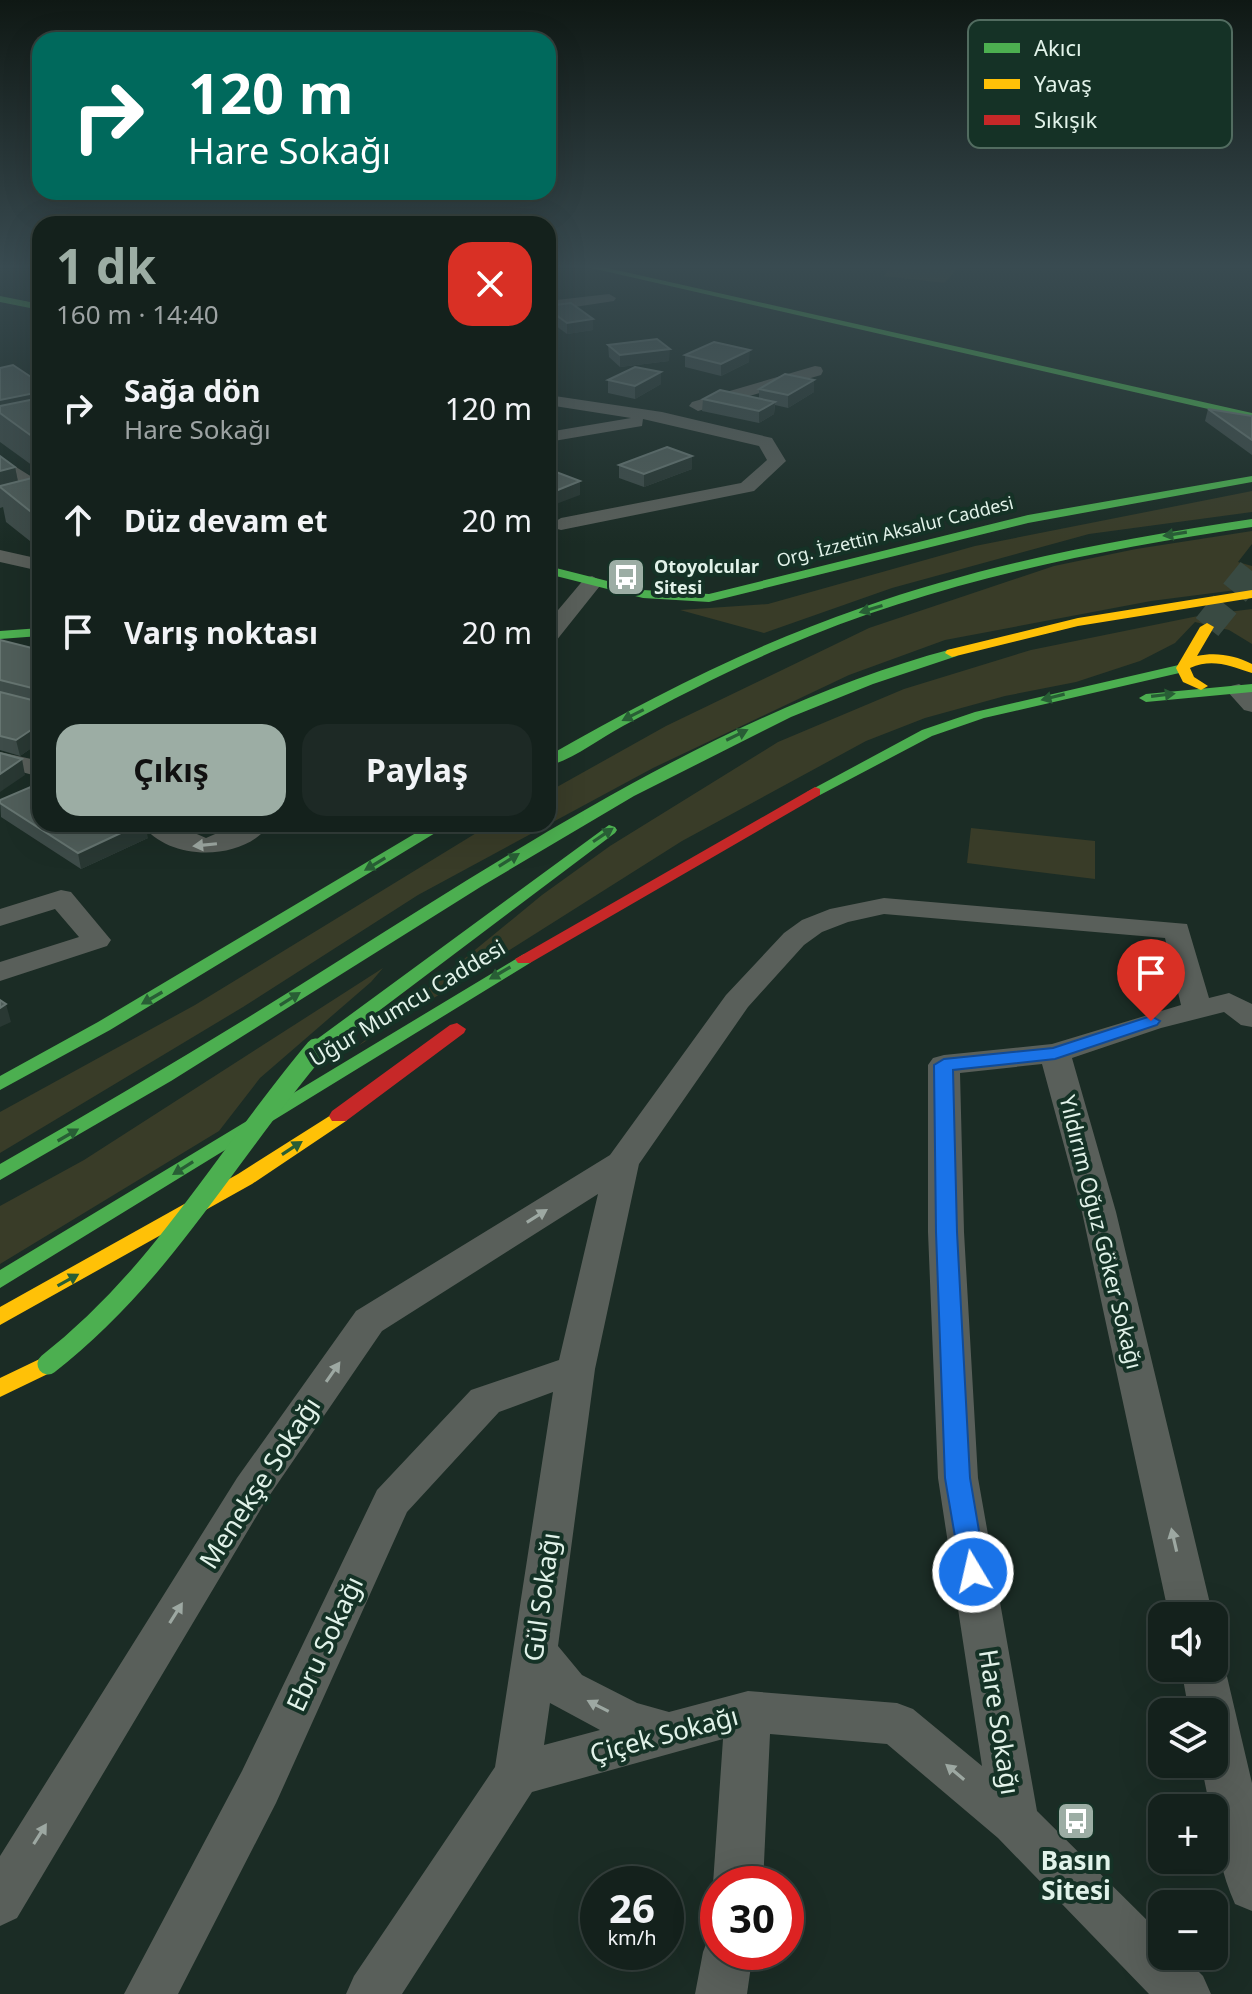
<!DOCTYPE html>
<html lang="tr">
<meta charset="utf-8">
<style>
:root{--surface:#14211c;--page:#1d2925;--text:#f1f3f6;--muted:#9da3a3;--line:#333e3b;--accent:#9cada4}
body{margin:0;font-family:"Noto Sans",sans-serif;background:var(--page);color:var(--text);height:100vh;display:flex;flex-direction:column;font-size:30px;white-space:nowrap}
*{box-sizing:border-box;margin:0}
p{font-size:26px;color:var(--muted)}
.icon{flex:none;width:44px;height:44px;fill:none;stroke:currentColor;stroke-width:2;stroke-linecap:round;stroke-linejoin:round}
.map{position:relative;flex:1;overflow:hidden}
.panel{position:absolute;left:32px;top:216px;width:524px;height:616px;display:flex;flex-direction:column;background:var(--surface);border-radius:24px;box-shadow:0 8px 32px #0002,0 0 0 2px var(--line)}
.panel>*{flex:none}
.top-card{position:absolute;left:32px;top:32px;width:524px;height:168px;border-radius:24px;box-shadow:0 8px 32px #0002,0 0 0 2px var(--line);background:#00695c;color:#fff;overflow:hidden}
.controls{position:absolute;left:1148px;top:1602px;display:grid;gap:16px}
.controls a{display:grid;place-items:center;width:80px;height:80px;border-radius:16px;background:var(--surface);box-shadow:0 8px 32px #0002,0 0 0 2px var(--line);font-size:40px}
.speed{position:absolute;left:580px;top:1866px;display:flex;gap:16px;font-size:40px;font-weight:700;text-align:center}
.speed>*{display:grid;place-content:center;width:104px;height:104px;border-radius:50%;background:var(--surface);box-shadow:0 8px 32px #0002,0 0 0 2px var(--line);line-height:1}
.speed small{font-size:20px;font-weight:400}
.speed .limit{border:12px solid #d22;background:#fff;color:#111}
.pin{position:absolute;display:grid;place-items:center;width:68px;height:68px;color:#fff;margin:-82px -34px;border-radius:50% 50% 50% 0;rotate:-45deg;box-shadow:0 0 8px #0007}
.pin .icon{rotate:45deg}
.me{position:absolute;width:88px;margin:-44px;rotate:351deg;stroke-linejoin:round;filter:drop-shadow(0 0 6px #0008)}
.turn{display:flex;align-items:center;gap:28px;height:168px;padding:0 24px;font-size:36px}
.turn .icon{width:104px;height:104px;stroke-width:2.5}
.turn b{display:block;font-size:56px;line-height:68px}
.round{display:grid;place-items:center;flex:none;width:84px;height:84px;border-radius:24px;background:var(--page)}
.headline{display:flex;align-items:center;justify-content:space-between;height:136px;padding:0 24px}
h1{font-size:48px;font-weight:700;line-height:60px;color:var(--accent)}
.primary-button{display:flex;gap:16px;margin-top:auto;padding:16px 24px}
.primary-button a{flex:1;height:92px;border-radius:24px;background:var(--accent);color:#111;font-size:32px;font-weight:700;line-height:92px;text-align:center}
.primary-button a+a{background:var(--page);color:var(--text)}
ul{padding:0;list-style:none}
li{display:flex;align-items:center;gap:24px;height:112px;padding:0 24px}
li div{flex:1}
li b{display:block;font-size:30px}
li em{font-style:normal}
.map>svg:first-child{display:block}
.green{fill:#393c28}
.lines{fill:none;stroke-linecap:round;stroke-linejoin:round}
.secondary-tunnel{stroke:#394a42;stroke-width:29;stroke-dasharray:29 15;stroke-linecap:butt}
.lane{fill:#595f5a;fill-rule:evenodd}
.street{fill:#595f5a;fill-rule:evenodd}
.fast{fill:#4caf50;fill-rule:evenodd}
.slow{fill:#ffc107;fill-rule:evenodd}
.jam{fill:#c62828;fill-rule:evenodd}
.fast-bridge{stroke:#4caf50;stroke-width:21}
.wall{fill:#3e4c49}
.shaded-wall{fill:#293833}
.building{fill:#505e5a;stroke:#667571;stroke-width:2}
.oneway{fill:#285e35}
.oneway2{fill:#9da8a2}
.route{fill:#1a73e8;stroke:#114b97;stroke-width:2}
.labels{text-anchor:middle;stroke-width:8;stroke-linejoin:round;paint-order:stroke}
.far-street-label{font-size:18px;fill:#e1f2e9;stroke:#153226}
.far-poi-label{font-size:18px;font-weight:bold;fill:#e1f2e9;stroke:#153226;text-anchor:start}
.street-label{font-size:22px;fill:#e1f2e9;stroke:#153226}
.near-street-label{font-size:26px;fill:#e1f2e9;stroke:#153226}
.near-poi-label{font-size:26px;font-weight:bold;fill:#e1f2e9;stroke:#153226}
.key{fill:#153226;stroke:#526c60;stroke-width:2}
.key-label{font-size:22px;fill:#e1f2e9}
</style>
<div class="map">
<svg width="1252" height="1994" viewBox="0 0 1252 1994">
<rect width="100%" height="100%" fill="#1b2c25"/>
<path class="green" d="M894,265H962L944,283L883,276Z
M1252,491V512L1089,534L892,588L764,633L680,610L768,604L975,546Z
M1252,531V544L1238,562L1252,566V588L1151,601L945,640L849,675L653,768L418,895L243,1007L0,1153V1112L195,1005L491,824H548V792L666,726L869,628L1054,566L1136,549Z
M1252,609V644L1229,630L1195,622L1175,643L1140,661L1076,682L1005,696L925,718L866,741L682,841L358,1046L542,895L610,846L778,742L904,689L1031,650L1203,615Z
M971,828L1095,841V879L967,863Z
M383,968L371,982L260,1078L219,1131L0,1264V1206L84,1160Z"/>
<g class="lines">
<path class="secondary-tunnel" d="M1207,627L1252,571"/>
<path class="lane" d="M550,373H556L557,375L548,380Z"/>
<path class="street" d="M609,294L616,298L614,301L548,311V301Z
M815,366L821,367L823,371L821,375L698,411L689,406L692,402Z
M548,395L662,412L772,438L786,461L754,491L561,530L554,528L551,524L561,518L741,483L767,460L759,446L643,419L642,426L636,427L548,442V432L631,418L548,405Z
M0,457L40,482V497L0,472Z
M0,550L40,559V571L0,562Z
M592,576L603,582L556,641L548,643V622L585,578Z
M1239,684L1252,691V712L1244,710L1227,691L1231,686Z
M0,752L40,761V777L0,766Z
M142,824H174L206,838L238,824H270C244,862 168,862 142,824Z
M61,890L71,892L111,940L107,946L0,981V962L79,937L55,909L0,926V909Z
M884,898L1187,924L1209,998L1229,993L1252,1004V1027L1241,1025L1224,1012L1161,1028L1072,1058L1116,1212L1213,1616H1169L1082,1212L1042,1064L960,1073L964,1232L978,1478L1037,1811L1162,1935V1956H1183L1203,1976L1211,1994H1149L998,1838L887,1744L770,1734L763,1884H718V1895L713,1884L723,1739L532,1792L402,1994H346L354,1976L495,1767L553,1392L499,1412L407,1512L276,1803L178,1994H124L242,1771L377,1490L471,1390L559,1360L598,1194L382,1331L265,1502L17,1918L0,1926V1856L237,1478L356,1311L610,1155L726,995L784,933L802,920L830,909ZM884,914L1165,938L1181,1005L1052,1044L944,1055L933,1058L928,1065V1232L938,1478L982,1766L913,1709L897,1703L748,1691L669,1712L637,1703L582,1675L558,1646L595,1369L639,1164L748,1007L804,945L822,932L848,922ZM550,1703L600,1730L544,1745Z
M1214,1652L1219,1654L1225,1668L1252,1783V1911L1235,1904C1222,1875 1214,1840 1214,1808H1210L1201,1764H1214V1712H1189L1181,1668H1214Z
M718,1931V1952H753L747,1994H695L703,1952L710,1934Z"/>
<path class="fast" d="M578,265H594L1252,413V419Z
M0,296L40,304V310L0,302Z
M1252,476V482L1028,523L709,602L643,598L548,574V566L643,590L709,594L1028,515Z
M1252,519V527C1091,551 931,583 781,648C727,671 675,698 623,726C599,739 574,759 548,766V756C649,698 751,646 861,608C987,563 1120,539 1252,519Z
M40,628V636L0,639V631Z
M952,649L959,653L957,656L873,684L791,717L634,796L482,886L171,1081L0,1180V1164C116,1098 230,1030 343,958C529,841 739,705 952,649Z
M1183,664L1190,668L1188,671L984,718L932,736L820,795H810L807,792L922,730L975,712Z
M1252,684V692L1146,702L1139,698L1146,694Z
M431,824H450L110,1030L0,1090V1076L98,1022Z
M609,825L615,827L617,830L615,833L323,1053H309L307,1049L309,1045Z
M524,954L530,955L533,959L530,963L0,1288V1270Z"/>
<path class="slow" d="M1252,590V598L1078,626L952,657L945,653L947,650L1078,618Z
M1207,623L1214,627L1197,656C1216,652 1234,655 1252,664V673C1229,666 1213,658 1190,668L1194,677L1208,686L1201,690L1183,682L1176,668L1200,627Z
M339,1110L346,1111L349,1116L346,1121L252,1184L0,1325V1307L238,1174Z
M48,1355L56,1358L59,1364L56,1370L0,1397V1378Z"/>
<path class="jam" d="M815,787L820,789V795L530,963H518L515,959Z
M457,1023L466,1029L464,1033L346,1121H332L329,1116L332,1111L450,1025Z"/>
<path class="fast-bridge" d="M48,1364C163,1274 224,1158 316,1049"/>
</g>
<path class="wall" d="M548,306L593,319V330L567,334L548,320Z
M608,345L669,361L620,367L609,357Z
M685,355L749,362L721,376L685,367Z
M0,368L40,383V471L0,442Z
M661,372V384L635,399L608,393V380Z
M759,389L814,392L788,408L775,405L774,414L759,423L702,411L703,399L759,398Z
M1208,409L1252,416V455L1205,421Z
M0,456L15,467L18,481L40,476V549L6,522L3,507L0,508Z
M619,465L692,469L644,487L619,478Z
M0,640L40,650V742L20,756L0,750Z
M0,800L148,838L81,869L1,817Z
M183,824H221L200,834Z"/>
<path class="shaded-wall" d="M593,319V330L567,334V323Z
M670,349L669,361L620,367V355Z
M750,350L749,362L721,376V364Z
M661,372V384L635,399V386Z
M814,380V392L788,408V395Z
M40,392V427L0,409V400Z
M775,402L774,414L759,423V411Z
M40,435V443L37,441L40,454V471L33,437Z
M692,456V469L644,487V474Z
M15,467L22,502L0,487V471Z
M580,481V495L548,507V494Z
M40,724V742L20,756L16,740Z
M22,759L25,775L0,792V774Z
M140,824H145L148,838L81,869L78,853Z
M199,824H221L200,834Z
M6,1004L11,1022L0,1027V1008Z"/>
<path class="building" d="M571,303L593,319L567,323L548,309V306Z
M657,339L670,349L620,355L608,345Z
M714,342L750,350L721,364L685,355Z
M13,365L40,383V392L0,400V368Z
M635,367L661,372L635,386L608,380Z
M785,374L814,380L788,395L759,389Z
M720,390L775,402L759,411L703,399Z
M40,398V435L33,437L0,413V406Z
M1208,409L1252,416V440Z
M667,447L692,456L644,474L619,465Z
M0,456L15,467L0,471Z
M556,472L580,481L548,494V475Z
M40,476V519L0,487V486Z
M0,640L40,650V690L0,680Z
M0,692L40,702V724L16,740L0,736Z
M0,753L22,759L0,774Z
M40,783V824H140L78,853L0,803V800Z
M0,1000L6,1004L0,1008Z"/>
<defs><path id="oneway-solid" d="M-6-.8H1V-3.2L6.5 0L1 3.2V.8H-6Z" transform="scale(2)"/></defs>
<g class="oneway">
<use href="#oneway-solid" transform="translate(1175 534) rotate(171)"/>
<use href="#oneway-solid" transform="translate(871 609) rotate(163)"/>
<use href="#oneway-solid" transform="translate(1163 695) rotate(-7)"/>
<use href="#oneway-solid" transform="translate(1053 697) rotate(166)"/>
<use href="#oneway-solid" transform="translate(633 715) rotate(153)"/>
<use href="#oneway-solid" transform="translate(737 735) rotate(-26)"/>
<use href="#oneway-solid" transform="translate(603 835) rotate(-34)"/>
<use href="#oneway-solid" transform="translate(509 860) rotate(-32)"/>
<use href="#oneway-solid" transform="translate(375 864) rotate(149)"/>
<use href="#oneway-solid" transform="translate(500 973) rotate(150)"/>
<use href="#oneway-solid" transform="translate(152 998) rotate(150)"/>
<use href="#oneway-solid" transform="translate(290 999) rotate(-32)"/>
<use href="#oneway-solid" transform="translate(68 1135) rotate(-30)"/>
<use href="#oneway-solid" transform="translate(292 1148) rotate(-33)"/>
<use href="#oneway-solid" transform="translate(183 1168) rotate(148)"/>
<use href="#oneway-solid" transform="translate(68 1280) rotate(-29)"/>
</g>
<g class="oneway2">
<use href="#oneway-solid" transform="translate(205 845) rotate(174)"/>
<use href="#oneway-solid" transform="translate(537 1216) rotate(-32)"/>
<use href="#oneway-solid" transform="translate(333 1372) rotate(-55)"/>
<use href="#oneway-solid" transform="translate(1174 1540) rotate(-103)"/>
<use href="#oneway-solid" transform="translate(176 1613) rotate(-58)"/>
<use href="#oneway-solid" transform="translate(598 1706) rotate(-153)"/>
<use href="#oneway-solid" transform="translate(955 1772) rotate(-140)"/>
<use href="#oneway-solid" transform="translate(40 1834) rotate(-58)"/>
</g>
<linearGradient id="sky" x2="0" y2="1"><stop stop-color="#0f1814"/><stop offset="0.49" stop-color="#394b51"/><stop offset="1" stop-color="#394b51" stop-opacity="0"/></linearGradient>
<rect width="1252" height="544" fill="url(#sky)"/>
<path class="route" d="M1151,1016L1160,1021L1157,1025L1055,1059L953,1070L957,1232L970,1478L986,1572L982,1579L973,1583L964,1579L961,1572L945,1478L936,1232L934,1065L944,1059L1053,1048Z"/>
<defs>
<g id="bus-square" transform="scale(2)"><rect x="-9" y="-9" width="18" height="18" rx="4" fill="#9cada4" stroke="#153226"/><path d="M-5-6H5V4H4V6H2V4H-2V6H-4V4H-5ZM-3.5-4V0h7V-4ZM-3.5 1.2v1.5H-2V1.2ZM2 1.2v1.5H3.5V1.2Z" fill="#fff"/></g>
</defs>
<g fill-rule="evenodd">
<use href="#bus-square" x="626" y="577"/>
<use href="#bus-square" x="1076" y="1821"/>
</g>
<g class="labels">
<g class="far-street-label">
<text transform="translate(895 532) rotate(-14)" y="6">Org. İzzettin Aksalur Caddesi</text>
</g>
<g class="far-poi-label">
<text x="654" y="573">Otoyolcular<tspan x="654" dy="21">Sitesi</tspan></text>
</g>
<g class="street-label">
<text transform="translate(407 1003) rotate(-31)" y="8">Uğur Mumcu Caddesi</text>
<text transform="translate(1101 1232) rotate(76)" y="8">Yıldırım Oğuz Göker Sokağı</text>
</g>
<g class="near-street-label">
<text transform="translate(260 1483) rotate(-57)" y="9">Menekşe Sokağı</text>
<text transform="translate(542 1597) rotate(-82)" y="9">Gül Sokağı</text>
<text transform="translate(325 1644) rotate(-65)" y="9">Ebru Sokağı</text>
<text transform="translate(999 1722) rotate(81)" y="9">Hare Sokağı</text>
<text transform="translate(664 1735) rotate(-15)" y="9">Çiçek Sokağı</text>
</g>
<g class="near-poi-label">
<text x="1076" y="1870">Basın<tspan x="1076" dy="30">Sitesi</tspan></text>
</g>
</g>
<rect x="968" y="20" width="264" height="128" rx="12" class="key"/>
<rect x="984" y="43" width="36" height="10" fill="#4caf50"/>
<rect x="984" y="79" width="36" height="10" fill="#ffc107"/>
<rect x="984" y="115" width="36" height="10" fill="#c62828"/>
<g class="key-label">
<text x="1034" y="56">Akıcı</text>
<text x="1034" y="92">Yavaş</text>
<text x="1034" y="128">Sıkışık</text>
</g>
</svg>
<div class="controls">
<a><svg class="icon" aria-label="sound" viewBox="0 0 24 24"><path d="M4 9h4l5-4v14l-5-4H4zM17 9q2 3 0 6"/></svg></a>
<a><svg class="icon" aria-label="layers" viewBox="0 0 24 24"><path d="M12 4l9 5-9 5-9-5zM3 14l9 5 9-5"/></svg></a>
<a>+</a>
<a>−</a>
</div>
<div class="speed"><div>26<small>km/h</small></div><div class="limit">30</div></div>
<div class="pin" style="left:1151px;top:1021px;background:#d93025"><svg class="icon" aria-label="arrive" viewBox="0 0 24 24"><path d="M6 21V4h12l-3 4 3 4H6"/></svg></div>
<svg class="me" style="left:973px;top:1572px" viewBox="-20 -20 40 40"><circle r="17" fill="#1a73e8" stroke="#fff" stroke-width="3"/><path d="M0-11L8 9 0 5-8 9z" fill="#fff"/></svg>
<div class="top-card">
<div class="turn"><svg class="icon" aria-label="right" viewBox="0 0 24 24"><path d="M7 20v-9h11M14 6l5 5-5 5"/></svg><div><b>120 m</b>Hare Sokağı</div></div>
</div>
<section class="panel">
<div class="headline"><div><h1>1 dk</h1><p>160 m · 14:40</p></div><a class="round" style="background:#d93025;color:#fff"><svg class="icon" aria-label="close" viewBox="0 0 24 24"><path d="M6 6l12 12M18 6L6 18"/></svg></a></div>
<ul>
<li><svg class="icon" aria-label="right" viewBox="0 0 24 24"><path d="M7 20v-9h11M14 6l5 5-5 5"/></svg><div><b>Sağa dön</b><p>Hare Sokağı</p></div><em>120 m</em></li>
<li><svg class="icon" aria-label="ahead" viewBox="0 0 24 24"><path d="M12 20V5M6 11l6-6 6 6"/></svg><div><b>Düz devam et</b></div><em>20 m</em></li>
<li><svg class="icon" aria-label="arrive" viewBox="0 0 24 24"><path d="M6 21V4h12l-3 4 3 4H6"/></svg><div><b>Varış noktası</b></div><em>20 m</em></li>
</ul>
<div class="primary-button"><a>Çıkış</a><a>Paylaş</a></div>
</section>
</div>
